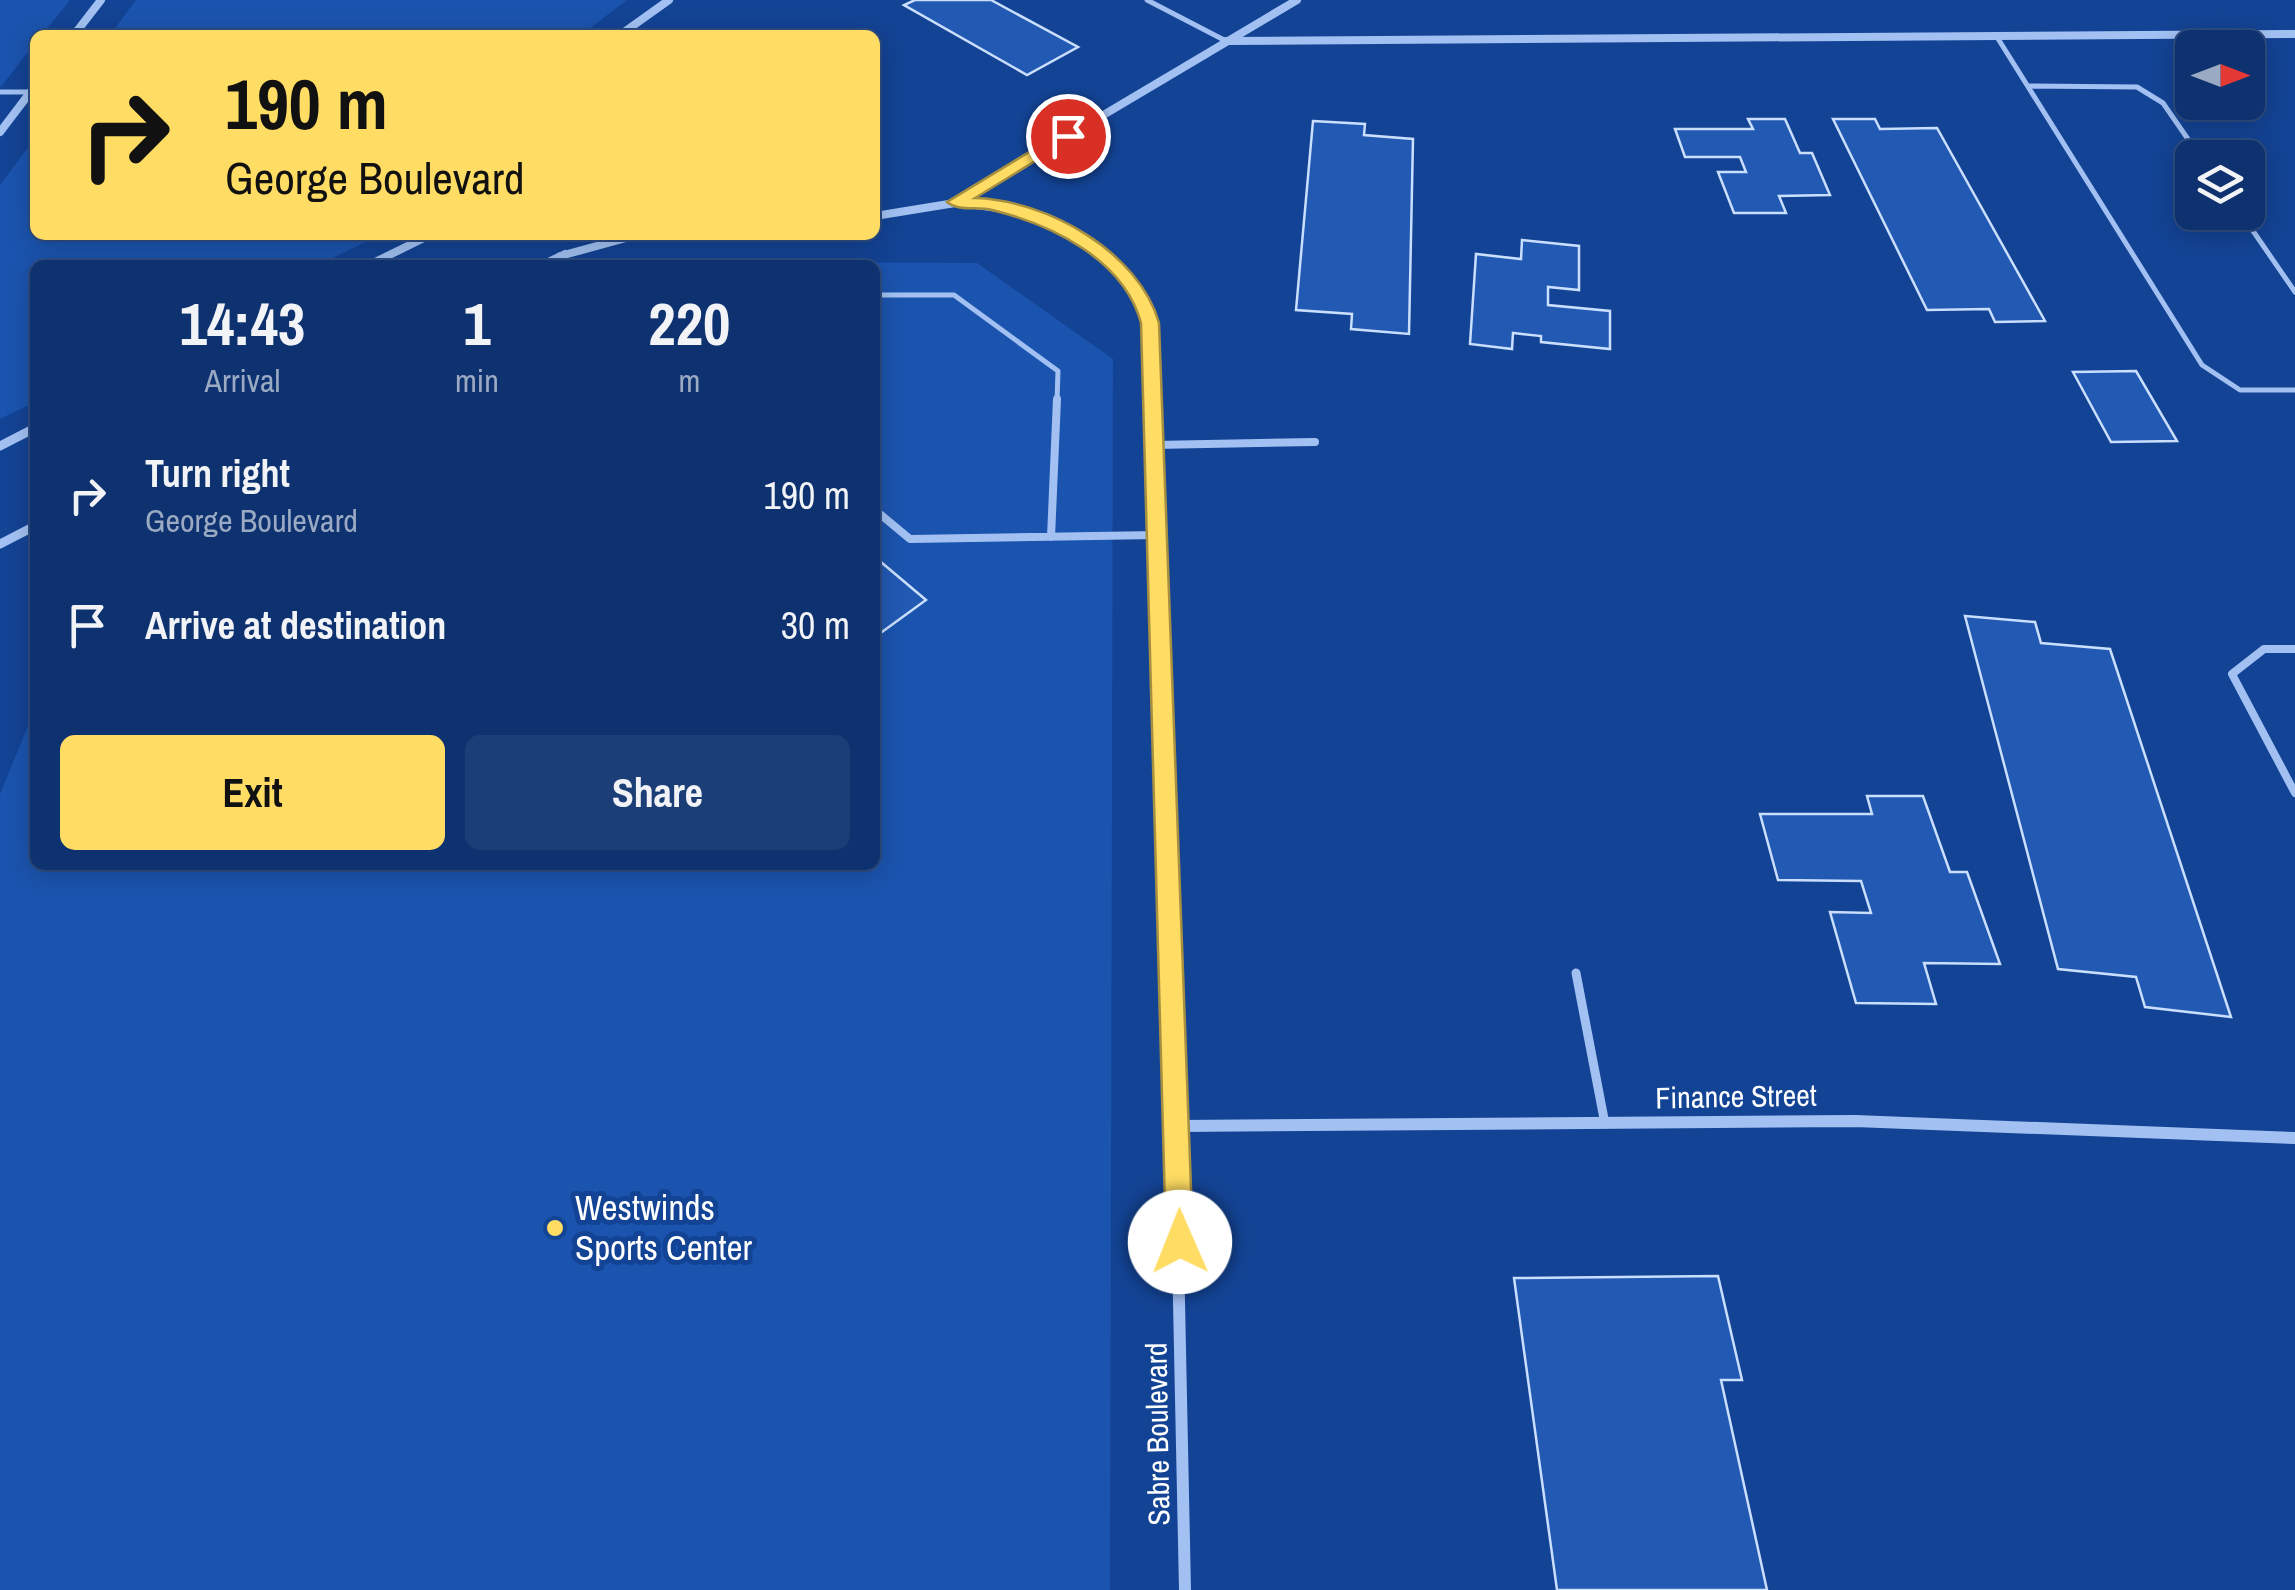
<!DOCTYPE html>
<style>
:root{--surface:#0e326f;--page:#1c3e77;--text:#f1f3f6;--muted:#9baac3;--line:#2e4d82;--accent:#ffdc63}
body{margin:0;font-family:"Archivo Narrow",sans-serif;background:var(--page);color:var(--text);height:100vh;display:flex;flex-direction:column;font-size:38px;white-space:nowrap}
*{box-sizing:border-box;margin:0}
p{font-size:32px;color:var(--muted)}
.icon{flex:none;width:55px;height:55px;fill:none;stroke:currentColor;stroke-width:2;stroke-linecap:round;stroke-linejoin:round}
.map{position:relative;flex:1;overflow:hidden}
.details{position:absolute;left:30px;top:260px;width:850px;height:610px;display:flex;flex-direction:column;background:var(--surface);border-radius:15px;box-shadow:0 5px 25px #0003,0 0 0 2px var(--line)}
.details>*{flex:none}
.banner{position:absolute;left:30px;top:30px;width:850px;height:210px;border-radius:15px;box-shadow:0 5px 25px #0003,0 0 0 2px var(--line);background:#ffdc63;color:#111;overflow:hidden}
.needle{width:65px;rotate:90deg}
.tools{position:absolute;left:2175px;top:30px;display:grid;gap:20px}
.tools a{display:grid;place-items:center;width:90px;height:90px;border-radius:15px;background:var(--surface);box-shadow:0 5px 25px #0003,0 0 0 2px var(--line);font-size:50px}
.pin{position:absolute;display:grid;place-items:center;width:85px;height:85px;color:#fff;margin:-42px;border:5px solid #fff;border-radius:50%;box-shadow:0 2px 10px #0007}
.me{position:absolute;width:110px;margin:-55px;rotate:359deg;stroke-linejoin:round;filter:drop-shadow(0 0 8px #0008)}
.turn{display:flex;align-items:center;gap:35px;height:210px;padding:0 30px;font-size:45px}
.turn .icon{width:130px;height:130px;stroke-width:2.5}
.turn b{display:block;font-size:70px;line-height:85px}
.eta{display:flex;justify-content:space-evenly;align-items:center;height:170px;text-align:center}
.eta b{font-size:60px;font-weight:700;line-height:70px}
.button{display:flex;gap:20px;margin-top:auto;padding:20px 30px}
.button a{flex:1;height:115px;border-radius:15px;background:var(--accent);color:#111;font-size:40px;font-weight:700;line-height:115px;text-align:center}
.button a+a{background:var(--page);color:var(--text)}
ul{padding:0;list-style:none}
li{display:flex;align-items:center;gap:30px;height:130px;padding:0 30px}
li div{flex:1}
li b{display:block;font-size:38px}
li em{font-style:normal}
.map>svg:first-child{display:block}
.green{fill:#1b54ae}
.building{fill:#2159b3;stroke:#cadefd;stroke-width:2.5}
.lines{fill:none;stroke-linecap:round;stroke-linejoin:round}
.lane-far2{stroke:#a2c1f2;stroke-width:5}
.lane-far1{stroke:#a2c1f2;stroke-width:8}
.lane{stroke:#a2c1f2;stroke-width:9}
.street-far2{stroke:#a2c1f2;stroke-width:8}
.street-far1{stroke:#a2c1f2;stroke-width:9}
.street{stroke:#a2c1f2;stroke-width:12}
.route{fill:#ffdc63;stroke:#a68f40;stroke-width:2.5}
.poi-dot{fill:#ffdc63;stroke:#134394;stroke-width:4}
.labels{text-anchor:middle;stroke-width:10;stroke-linejoin:round;paint-order:stroke}
.street-label{font-size:30px;fill:#fff;stroke:#134394}
.near-poi-label{font-size:35px;fill:#fff;stroke:#134394;text-anchor:start}
</style>
<div class="map">
<svg width="2295" height="1590" viewBox="0 0 2295 1590">
<rect width="100%" height="100%" fill="#134394"/>
<path class="green" d="M0,0H70L42,35H35V43L0,88Z
M136,0H627L581,35H110Z
M35,138V235H380L318,265H35V402L0,419V185Z
M623,261L977,263L1113,359L1110,1590H0V794L35,709V865H875V265H616Z"/>
<path class="building" d="M915,0H991L1078,47L1027,75L904,5Z
M1748,119H1785L1800,153H1812L1830,195L1779,196L1786,213H1734L1718,172H1746L1740,157H1685L1675,129H1753Z
M1833,119H1875L1880,129L1937,128L2045,321L1995,322L1989,309L1927,310Z
M1313,121L1365,124L1364,135L1413,139L1409,334L1351,329L1352,314L1296,310Z
M1522,240L1579,246V290L1548,287V305L1610,311V349L1541,342V336L1513,333L1512,349L1470,344L1476,254L1521,259Z
M2136,371L2177,441L2111,442L2073,372Z
M875,557L926,600L875,637Z
M1965,616L2035,622L2041,643L2110,649L2231,1017L2145,1007L2136,977L2058,969Z
M1867,796H1923L1950,872H1967L2000,964L1924,963L1936,1004L1856,1003L1830,912L1871,913L1861,881L1778,880L1760,814H1872Z
M1718,1276L1742,1380H1721L1767,1590H1557L1514,1278Z"/>
<g class="lines">
<path class="lane-far2" d="M1147,0L1226,41
M1997,37L2202,365L2240,390H2295
M2028,86L2137,87L2163,103L2201,158
M0,92H31
M2240,212L2295,292
M560,256L571,265
M875,295H954L1058,371L1057,401"/>
<path class="lane-far1" d="M1154,445L1315,442
M875,510L910,539L1157,535
M1051,537L1057,399
M2295,649H2264L2232,674L2295,793"/>
<path class="lane" d="M1576,973L1605,1124"/>
<path class="street-far2" d="M74,35L101,0
M620,35L669,0
M1226,41L2295,34
M0,132L35,86
M955,203C1029,208 1131,239 1150,323C1155,347 1152,376 1153,401
M875,216L955,203L1297,0
M560,256L637,235
M369,265L430,235
M542,265L565,254"/>
<path class="street-far1" d="M1153,399L1171,920
M0,446L35,428
M0,544L35,526"/>
<path class="street" d="M1171,917L1185,1590
M1178,1126L1855,1121L2295,1138"/>
</g>
<path class="route" d="M1062,132L1076,136L975,198C1047,200 1139,252 1159,323L1193,1242L1189,1252L1180,1256L1170,1252L1166,1242L1141,323C1124,260 1053,225 992,210C977,206 959,212 947,202Z"/>
<circle class="poi-dot" cx="555" cy="1228" r="10"/>
<g class="labels">
<g class="street-label">
<text transform="translate(1736 1097) rotate(-1)" y="10">Finance Street</text>
<text transform="translate(1158 1434) rotate(-91)" y="10">Sabre Boulevard</text>
</g>
<g class="near-poi-label">
<text x="575" y="1220">Westwinds<tspan x="575" dy="40">Sports Center</tspan></text>
</g>
</g>
</svg>
<div class="tools">
<a><svg class="needle" viewBox="-14 -14 28 28"><path d="M0-13l5 13h-10z" fill="#e53935"/><path d="M0 13l5-13h-10z" fill="#9baac3"/></svg></a>
<a><svg class="icon" aria-label="layers" viewBox="0 0 24 24"><path d="M12 4l9 5-9 5-9-5zM3 14l9 5 9-5"/></svg></a>
</div>
<div class="pin" style="left:1068px;top:136px;background:#d93025"><svg class="icon" aria-label="arrive" viewBox="0 0 24 24"><path d="M6 21V4h12l-3 4 3 4H6"/></svg></div>
<svg class="me" style="left:1180px;top:1242px" viewBox="-20 -20 40 40"><circle r="19" fill="#fff"/><path d="M0-13L10 11 0 6-10 11z" fill="#ffdc63"/></svg>
<div class="banner">
<div class="turn"><svg class="icon" aria-label="right" viewBox="0 0 24 24"><path d="M7 20v-9h11M14 6l5 5-5 5"/></svg><div><b>190 m</b>George Boulevard</div></div>
</div>
<section class="details">
<div class="eta">
<div><b>14:43</b><p>Arrival</p></div>
<div><b>1</b><p>min</p></div>
<div><b>220</b><p>m</p></div>
</div>
<ul>
<li><svg class="icon" aria-label="right" viewBox="0 0 24 24"><path d="M7 20v-9h11M14 6l5 5-5 5"/></svg><div><b>Turn right</b><p>George Boulevard</p></div><em>190 m</em></li>
<li><svg class="icon" aria-label="arrive" viewBox="0 0 24 24"><path d="M6 21V4h12l-3 4 3 4H6"/></svg><div><b>Arrive at destination</b></div><em>30 m</em></li>
</ul>
<div class="button"><a>Exit</a><a>Share</a></div>
</section>
</div>
